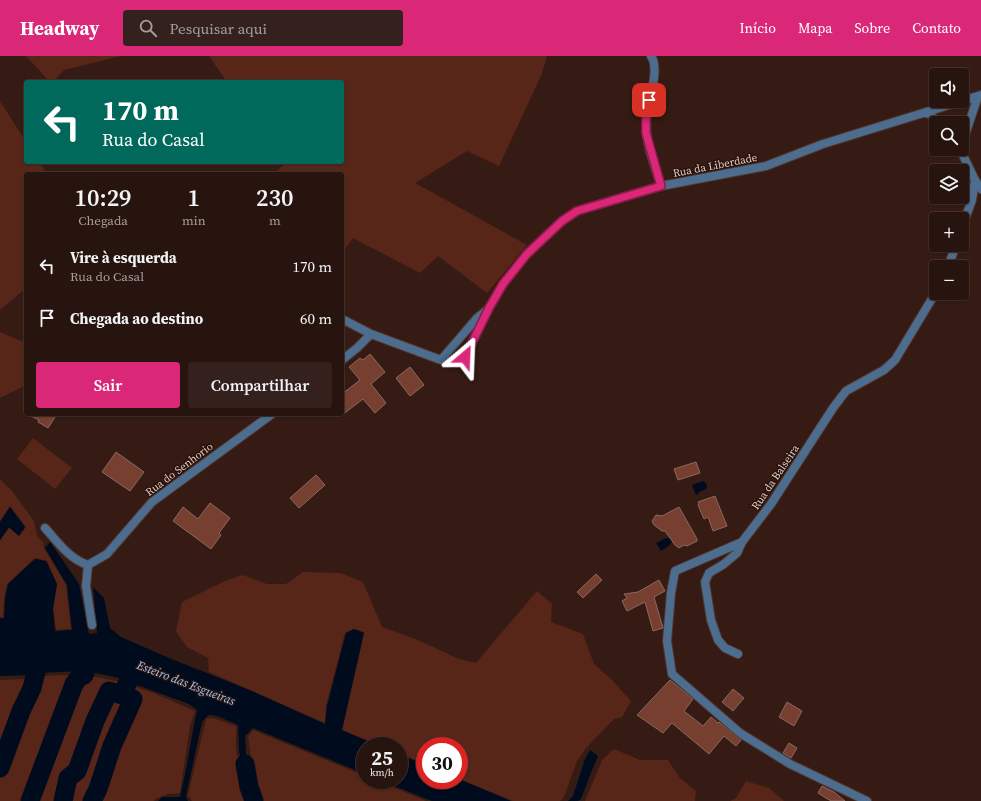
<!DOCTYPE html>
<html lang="pt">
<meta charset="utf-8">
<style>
:root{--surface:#28140f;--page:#34211d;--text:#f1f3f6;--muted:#a59e9e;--line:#44332f;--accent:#db2777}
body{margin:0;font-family:"Source Serif 4",serif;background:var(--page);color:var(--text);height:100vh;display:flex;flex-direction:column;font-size:15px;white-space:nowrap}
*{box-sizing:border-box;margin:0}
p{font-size:13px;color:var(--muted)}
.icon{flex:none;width:22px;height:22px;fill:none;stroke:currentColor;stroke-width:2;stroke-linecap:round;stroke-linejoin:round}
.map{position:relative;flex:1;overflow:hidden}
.drawer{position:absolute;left:24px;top:116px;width:320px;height:244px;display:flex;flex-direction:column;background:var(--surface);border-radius:4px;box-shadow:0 1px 3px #0004,0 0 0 1px var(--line)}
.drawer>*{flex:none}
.hud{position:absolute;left:24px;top:24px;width:320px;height:84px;border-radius:4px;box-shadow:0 1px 3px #0004,0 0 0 1px var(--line);background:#00695c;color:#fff;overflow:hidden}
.tools{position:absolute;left:929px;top:12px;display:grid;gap:8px}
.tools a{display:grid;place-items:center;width:40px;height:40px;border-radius:4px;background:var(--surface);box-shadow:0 1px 3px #0004,0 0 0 1px var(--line);font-size:20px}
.speed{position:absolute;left:356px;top:681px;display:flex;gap:8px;font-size:20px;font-weight:700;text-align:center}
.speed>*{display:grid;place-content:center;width:52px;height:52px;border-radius:50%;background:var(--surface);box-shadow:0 1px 3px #0004,0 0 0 1px var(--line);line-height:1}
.speed small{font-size:10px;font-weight:400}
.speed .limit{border:6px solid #d22;background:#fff;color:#111}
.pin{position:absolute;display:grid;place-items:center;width:34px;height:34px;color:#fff;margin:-17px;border-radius:8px;box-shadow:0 2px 6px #0006}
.me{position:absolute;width:44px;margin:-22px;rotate:26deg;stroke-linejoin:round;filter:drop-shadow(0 0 3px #0008)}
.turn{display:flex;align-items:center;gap:14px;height:84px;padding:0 12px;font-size:18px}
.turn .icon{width:52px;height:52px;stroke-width:2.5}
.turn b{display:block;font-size:28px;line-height:34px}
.eta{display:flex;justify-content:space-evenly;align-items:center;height:68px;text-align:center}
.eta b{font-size:24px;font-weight:600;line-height:28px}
.button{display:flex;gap:8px;margin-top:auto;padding:8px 12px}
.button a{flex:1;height:46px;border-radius:4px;background:var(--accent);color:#fff;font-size:16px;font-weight:600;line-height:46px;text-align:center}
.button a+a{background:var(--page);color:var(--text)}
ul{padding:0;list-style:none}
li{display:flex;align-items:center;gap:12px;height:52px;padding:0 12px}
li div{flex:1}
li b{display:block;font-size:15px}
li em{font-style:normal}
header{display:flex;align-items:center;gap:24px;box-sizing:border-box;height:56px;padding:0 20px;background:var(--accent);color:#fff}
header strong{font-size:19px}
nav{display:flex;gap:22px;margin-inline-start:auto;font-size:14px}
.search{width:280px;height:36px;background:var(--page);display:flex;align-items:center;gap:10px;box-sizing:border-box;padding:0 14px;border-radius:4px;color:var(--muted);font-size:15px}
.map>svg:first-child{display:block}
.green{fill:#572618}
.water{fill:#000b1d}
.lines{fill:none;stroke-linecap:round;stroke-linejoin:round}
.river{stroke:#000b1d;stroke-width:19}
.building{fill:#773f2f;stroke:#896960}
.street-casing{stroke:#503731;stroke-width:10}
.street{stroke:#4c6d8d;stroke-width:8}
.route-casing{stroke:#8e194d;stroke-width:10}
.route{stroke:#db2777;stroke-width:7}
.labels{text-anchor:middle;stroke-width:3;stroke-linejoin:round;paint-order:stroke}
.street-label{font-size:11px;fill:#dfcdc8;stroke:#2b120b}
.water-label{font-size:12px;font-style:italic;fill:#95c8fa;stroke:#2b120b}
</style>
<header>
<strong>Headway</strong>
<div class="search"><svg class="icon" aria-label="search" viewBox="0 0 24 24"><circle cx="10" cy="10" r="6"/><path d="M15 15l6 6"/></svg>Pesquisar aqui</div>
<nav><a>Início</a><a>Mapa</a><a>Sobre</a><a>Contato</a></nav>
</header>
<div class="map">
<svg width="981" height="745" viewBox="0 0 981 745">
<rect width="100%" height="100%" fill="#351b14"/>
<path class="green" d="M26,0H121L64,14L53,26H50Z
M209,0H547L541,20L499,110L467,95L415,127L527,189L487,237L438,200L420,217L353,182L342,197V118H274L283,109L281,106H342V26H227Z
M0,45L26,86V106H39L47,118H26V232L0,254Z
M0,276L26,287V329L0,342Z
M33,382L72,412L55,433L17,403Z
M0,423L12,435L34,465L37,480L44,487L43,489L44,492L66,529L71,573L56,574L53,553L57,528L47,505L35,502L7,528L4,543L3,562L0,561V485L9,472L19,480L26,471L10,450L0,465Z
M303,516L340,517L363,526L382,571L418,584L459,603L476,607L537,535L552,548L551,566L583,578L594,608L612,624L631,645L622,661L614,663L586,692L577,705L564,741L560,745H513L459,723V690H425V708L399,697V690H381L342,674L364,576L354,573L345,577L326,650L325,667L209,616L208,602L187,591L176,576L182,546L227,524L243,519L267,528H286Z
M73,619L91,620L117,625V631L121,642L136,631L151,636L195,655L190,670L180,737L168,738L155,743L154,745H0V624L25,623L27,633H34L41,620Z
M213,662L236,670V693L244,733L254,735L255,730L248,681L253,674L365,720V724H375L426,745H192L188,739L206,663Z
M614,693L640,704H668L679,721L696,735L695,745H585L602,704Z
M746,725L769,732L784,745H730L736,742Z"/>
<path class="water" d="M703,425L706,427L707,431L706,433L699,436L698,438L696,439L692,429Z
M10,451L25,471L19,480L9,471L0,484V466Z
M666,482H670L672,485L670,489L661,495L656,487Z
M50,486L79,528L89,578L97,577L93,531L104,542L110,572L121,581L169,602L252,635L325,668L327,650L346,577L354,573L364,577L342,674L379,690H365V718L253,672L245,680L246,698L252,722L251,733L246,730L239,695L238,669L217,660L208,659L202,666L186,740L188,745H158L162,741H180C187,712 191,683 197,654L189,648L137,629L122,639L121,633L124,623L86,615L38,617L32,632L31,619L0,620V562H4L5,543L8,528L35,503L46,505L57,528L53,553L55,575L72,574L67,529L45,492Z
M590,694L598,700L592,714L581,743L578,745H568L573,740L585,703Z
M399,698L425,709V724L459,723L511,745H432L379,724H399Z"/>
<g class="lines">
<path class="river" d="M245,708L249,731L254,745
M0,712L21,655L32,632L38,608
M30,745L74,628L80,620L84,619L92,597
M63,745L68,722L77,715L95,665L109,635L122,639L133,615
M92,745L98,733L112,690L133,643L122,639"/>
</g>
<path class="building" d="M370,298L385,316L371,328L386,347L375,357L363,343L342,359V338L360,324L349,311L360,302L363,304Z
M410,311L424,329L410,340L396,322Z
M27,358H57L48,372L38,366L39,364Z
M116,396L144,416L130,435L102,416Z
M696,406L700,417L678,424L674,413Z
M316,419L325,429L299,452L290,442Z
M715,440L727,470L713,475L708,461L704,463L698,449L699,448L698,446Z
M210,447L230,462L219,477L221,479L211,493L173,465L183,451L198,463Z
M679,451L697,483V485L687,490L684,489L679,492L675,489L665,475H662L654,469L652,465L656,459L662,460Z
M596,518L602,524L583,542L577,536Z
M659,524L665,535L654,541L663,572L653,575L645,546L627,555L622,545L627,542L624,538L638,536Z
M670,624L693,643L684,655L703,670L711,661L718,667L719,666L741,684L736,690L724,680L709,698L672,667L663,677L637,659Z
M733,633L744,642L733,655L722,646Z
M787,646L802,655L794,670L779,661Z
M789,687L797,692L791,702L783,697Z
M822,730L834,736L845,745H831L818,737Z"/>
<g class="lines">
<g class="street-casing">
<path id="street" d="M651,0C660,12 649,43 647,58C643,82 654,107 661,130
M927,56L939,67
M962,88L978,40
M960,93L975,124L981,133
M962,171L972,144L975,124
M948,211L956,189
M342,263L371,278L441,304L456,306L461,305L465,301L489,252L503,228L527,198L562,165L577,155L661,130L766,110L823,88L981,39
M342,304L357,292L371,278
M441,304L477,262L487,254
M45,472C58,486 69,503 88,509L107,498L152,446L272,358
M88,509L86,530L92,569
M738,598L725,592L718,584L711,564L705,526L709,517L724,508L737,497L742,486
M867,745L790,708L740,677L672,618L667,585L671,537L675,515L742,486L771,448L833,352L846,335L884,314L895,304L936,236"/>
</g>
<use href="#street" class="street"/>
</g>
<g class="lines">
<g class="route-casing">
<path id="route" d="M465,301L489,252L503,228L527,198L562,165L577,155L661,130L646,77V58L649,44"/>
</g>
<use href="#route" class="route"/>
</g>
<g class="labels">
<g class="street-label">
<text transform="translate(715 109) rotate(-11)" y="4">Rua da Liberdade</text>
<text transform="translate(179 413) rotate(-37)" y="4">Rua do Senhorio</text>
<text transform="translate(775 421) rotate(-56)" y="4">Rua da Balseira</text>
</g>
<g class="water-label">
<text transform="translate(186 627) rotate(21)" y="4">Esteiro das Esgueiras</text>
</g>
</g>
</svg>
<div class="tools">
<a><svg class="icon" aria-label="sound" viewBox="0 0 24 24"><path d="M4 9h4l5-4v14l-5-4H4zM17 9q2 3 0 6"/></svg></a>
<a><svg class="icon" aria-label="search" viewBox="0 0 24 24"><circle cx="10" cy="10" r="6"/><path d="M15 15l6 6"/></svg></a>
<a><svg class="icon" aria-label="layers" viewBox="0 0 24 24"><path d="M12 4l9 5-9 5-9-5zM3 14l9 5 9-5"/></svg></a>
<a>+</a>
<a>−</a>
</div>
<div class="speed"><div>25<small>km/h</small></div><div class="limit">30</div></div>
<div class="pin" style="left:649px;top:44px;background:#d93025"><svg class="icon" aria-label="arrive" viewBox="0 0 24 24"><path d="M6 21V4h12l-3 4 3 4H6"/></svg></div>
<svg class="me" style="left:465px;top:301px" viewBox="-20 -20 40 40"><path d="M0-17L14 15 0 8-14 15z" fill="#db2777" stroke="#fff" stroke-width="4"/></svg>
<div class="hud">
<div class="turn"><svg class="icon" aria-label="left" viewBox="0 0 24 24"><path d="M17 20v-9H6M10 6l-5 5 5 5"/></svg><div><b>170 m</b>Rua do Casal</div></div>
</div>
<section class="drawer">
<div class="eta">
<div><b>10:29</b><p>Chegada</p></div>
<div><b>1</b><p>min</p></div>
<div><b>230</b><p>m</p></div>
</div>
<ul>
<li><svg class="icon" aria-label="left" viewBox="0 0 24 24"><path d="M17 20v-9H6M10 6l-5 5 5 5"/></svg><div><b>Vire à esquerda</b><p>Rua do Casal</p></div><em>170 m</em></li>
<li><svg class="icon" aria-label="arrive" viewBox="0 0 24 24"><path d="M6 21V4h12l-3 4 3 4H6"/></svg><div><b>Chegada ao destino</b></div><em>60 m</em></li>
</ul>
<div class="button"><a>Sair</a><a>Compartilhar</a></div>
</section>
</div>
